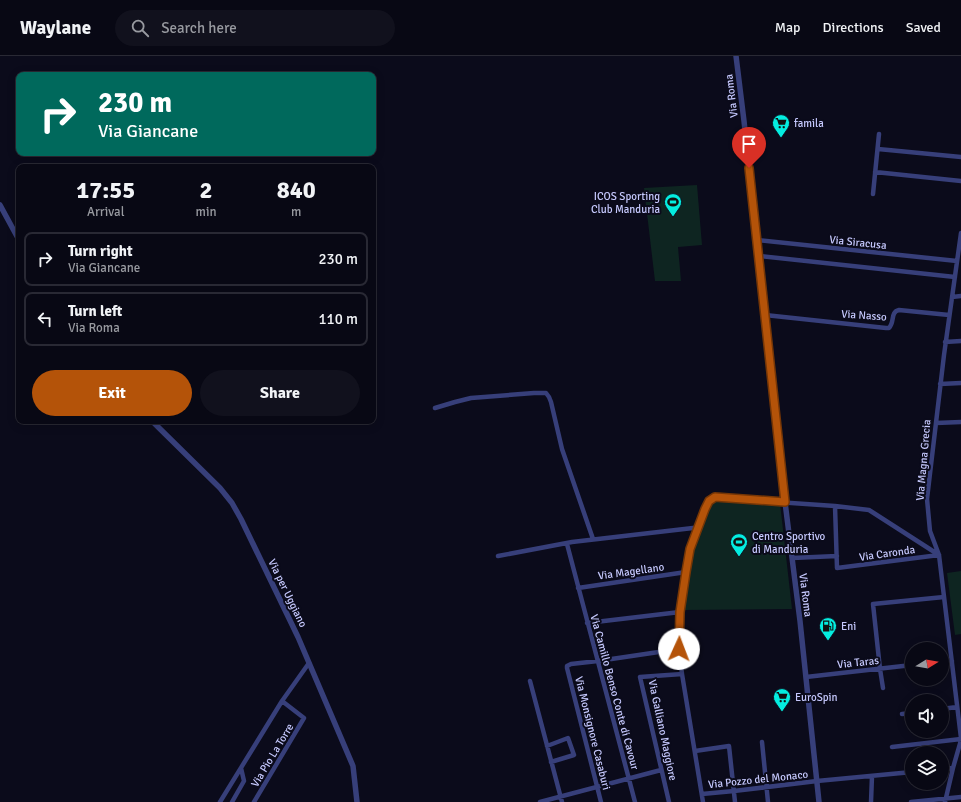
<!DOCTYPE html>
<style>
:root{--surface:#080814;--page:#11111d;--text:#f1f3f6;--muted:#989aa0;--line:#292934;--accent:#b45309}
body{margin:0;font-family:Signika,sans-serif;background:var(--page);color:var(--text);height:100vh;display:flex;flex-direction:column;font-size:15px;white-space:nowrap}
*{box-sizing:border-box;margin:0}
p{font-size:13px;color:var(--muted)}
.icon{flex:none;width:22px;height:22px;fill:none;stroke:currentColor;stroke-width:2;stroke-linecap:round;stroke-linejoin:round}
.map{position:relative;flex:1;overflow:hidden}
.sheet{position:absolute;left:16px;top:108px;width:360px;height:260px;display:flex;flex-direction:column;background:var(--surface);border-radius:8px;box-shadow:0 2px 10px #0003,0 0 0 1px var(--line)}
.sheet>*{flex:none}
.banner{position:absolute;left:16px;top:16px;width:360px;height:84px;border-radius:8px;box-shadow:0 2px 10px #0003,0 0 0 1px var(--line);background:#00695c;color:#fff;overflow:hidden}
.needle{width:26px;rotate:79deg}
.fabs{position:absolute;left:905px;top:586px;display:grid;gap:8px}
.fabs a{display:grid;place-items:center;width:44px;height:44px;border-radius:50%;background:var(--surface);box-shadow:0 2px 10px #0003,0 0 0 1px var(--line);font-size:20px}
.pin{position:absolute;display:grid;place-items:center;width:34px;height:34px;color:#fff;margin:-41px -17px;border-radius:50% 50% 50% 0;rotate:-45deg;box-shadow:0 0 4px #0007}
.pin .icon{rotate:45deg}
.me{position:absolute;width:44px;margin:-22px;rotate:2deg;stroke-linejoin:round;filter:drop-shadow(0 0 3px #0008)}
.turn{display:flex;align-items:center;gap:14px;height:84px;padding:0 16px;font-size:18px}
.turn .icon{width:52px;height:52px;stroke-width:2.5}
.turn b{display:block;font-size:28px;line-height:34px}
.eta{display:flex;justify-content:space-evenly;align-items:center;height:68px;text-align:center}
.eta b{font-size:24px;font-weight:700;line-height:28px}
.primary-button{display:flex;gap:8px;margin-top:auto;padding:8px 16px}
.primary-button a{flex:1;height:46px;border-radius:24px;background:var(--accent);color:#fff;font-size:16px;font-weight:700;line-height:46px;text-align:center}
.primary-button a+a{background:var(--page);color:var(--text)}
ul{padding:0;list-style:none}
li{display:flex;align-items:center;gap:12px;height:54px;margin:0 8px 6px;padding:0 8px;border:2px solid var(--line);border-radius:8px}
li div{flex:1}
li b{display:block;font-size:15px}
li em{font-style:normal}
header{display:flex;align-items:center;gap:24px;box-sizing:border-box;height:56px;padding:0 20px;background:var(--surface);border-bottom:1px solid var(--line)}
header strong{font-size:19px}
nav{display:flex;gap:22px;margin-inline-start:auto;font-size:14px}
.search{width:280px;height:36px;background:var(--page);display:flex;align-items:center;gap:10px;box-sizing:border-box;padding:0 14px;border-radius:22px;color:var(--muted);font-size:15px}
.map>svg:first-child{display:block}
.green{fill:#0e2521}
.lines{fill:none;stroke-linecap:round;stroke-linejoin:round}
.minor{stroke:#373f7a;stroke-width:4.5}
.tertiary{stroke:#373f7a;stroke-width:5.5}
.route-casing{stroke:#753606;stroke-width:10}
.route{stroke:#b45309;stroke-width:7}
.labels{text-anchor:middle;stroke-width:4;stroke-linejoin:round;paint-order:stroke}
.street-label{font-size:11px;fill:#c6c9fe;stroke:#0b0b1b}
.poi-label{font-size:11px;fill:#c6c9fe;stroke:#0b0b1b;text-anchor:start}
</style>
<header>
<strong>Waylane</strong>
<div class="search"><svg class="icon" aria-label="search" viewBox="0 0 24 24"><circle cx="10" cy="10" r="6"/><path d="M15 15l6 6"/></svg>Search here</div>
<nav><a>Map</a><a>Directions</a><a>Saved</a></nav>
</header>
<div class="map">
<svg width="961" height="746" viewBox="0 0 961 746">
<rect width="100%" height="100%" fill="#0b0b1b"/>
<path class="green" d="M697,129L702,189L678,191L681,225H655L644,132Z
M724,443L780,447L792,553L683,554L692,498L707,455C710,448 716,445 724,443Z
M961,515V578L955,579L947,517Z"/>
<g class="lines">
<path class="minor" d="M878,93L961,101
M875,116L961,125
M873,138L879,78
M961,177L944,299L927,443L930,475L939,499L961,682
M757,184L957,205
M759,200L955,221
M952,241L961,240
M765,259L886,272H889C895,266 890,256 899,254L949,259
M945,286L961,285
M940,328L961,327
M435,352L455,346L471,342L534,337H546L549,341L551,346L562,393L593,483
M936,367L961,366
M835,450L837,512L939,499
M567,488L635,746
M498,500L572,486L693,472L698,473
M792,502L837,500
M578,532L686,516
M587,567L680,556
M942,606L952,605
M806,621L912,609
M530,625L562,746
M883,632L880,613L873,548L944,541
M942,653L957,651
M902,658L912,657
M762,686L768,746
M547,690L568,682L574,699L551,706
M892,691L961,683
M695,695L729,690L735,746
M942,713L953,712
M702,738L734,735L817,725L912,716
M220,746L282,645
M232,746L244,725L241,712
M254,746L304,662L282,645L309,607
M540,746L661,714
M601,746L567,612V610L571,608L598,605L679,593
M669,746L640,621L682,618
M703,746L682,618L679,593L680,556L686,516L690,493L698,473L705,453L709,445L715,441L720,442L835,450L869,454L939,499
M871,746L872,720
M911,746L961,741
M945,746L953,712L961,684"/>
<path class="tertiary" d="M736,0L744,65L785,446L800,565L819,746
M0,149L19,184
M152,365L220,432L232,447L241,463L298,581L353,710L357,746"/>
</g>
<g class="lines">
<g class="route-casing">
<path id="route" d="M679,593L680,556L686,516L690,493L705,453L709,445L715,441L785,446L749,112"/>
</g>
<use href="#route" class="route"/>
</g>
<defs>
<g id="supermarket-pin" transform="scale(0.9)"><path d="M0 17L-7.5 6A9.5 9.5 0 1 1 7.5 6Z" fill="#04ede0" stroke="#0b0b1b"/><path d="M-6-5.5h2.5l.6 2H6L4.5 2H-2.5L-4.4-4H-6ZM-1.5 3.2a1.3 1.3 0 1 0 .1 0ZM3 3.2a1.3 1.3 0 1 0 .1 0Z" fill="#111"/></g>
<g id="stadium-pin" transform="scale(0.9)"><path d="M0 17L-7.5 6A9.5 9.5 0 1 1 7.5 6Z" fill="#04ede0" stroke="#0b0b1b"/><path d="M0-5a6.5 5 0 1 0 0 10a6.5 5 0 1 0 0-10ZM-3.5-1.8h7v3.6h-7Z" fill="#111"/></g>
<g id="fuel-pin" transform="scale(0.9)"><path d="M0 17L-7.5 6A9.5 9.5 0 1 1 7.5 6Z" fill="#04ede0" stroke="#0b0b1b"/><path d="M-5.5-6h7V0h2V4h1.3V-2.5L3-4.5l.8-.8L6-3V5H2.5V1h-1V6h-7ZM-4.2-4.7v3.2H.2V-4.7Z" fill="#111"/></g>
</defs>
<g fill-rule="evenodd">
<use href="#supermarket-pin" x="781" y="67"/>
<use href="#stadium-pin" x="673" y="146"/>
<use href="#stadium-pin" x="739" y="486"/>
<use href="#fuel-pin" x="828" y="570"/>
<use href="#supermarket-pin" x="782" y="641"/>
</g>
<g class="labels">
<g class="street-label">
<text transform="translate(731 40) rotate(-97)" y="4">Via Roma</text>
<text transform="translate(858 186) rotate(6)" y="4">Via Siracusa</text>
<text transform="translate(864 259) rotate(4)" y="4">Via Nasso</text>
<text transform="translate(923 404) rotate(-85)" y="4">Via Magna Grecia</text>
<text transform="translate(887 497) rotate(-8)" y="4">Via Caronda</text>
<text transform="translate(631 515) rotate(-8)" y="4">Via Magellano</text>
<text transform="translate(288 537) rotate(64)" y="4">Via per Uggiano</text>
<text transform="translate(806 539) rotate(83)" y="4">Via Roma</text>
<text transform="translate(858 606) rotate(-6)" y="4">Via Taras</text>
<text transform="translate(615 636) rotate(75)" y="4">Via Camillo Benso Conte di Cavour</text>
<text transform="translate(663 674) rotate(78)" y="4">Via Galliano Maggiore</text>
<text transform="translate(593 677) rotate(76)" y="4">Via Monsignore Casaburi</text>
<text transform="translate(272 699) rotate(-59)" y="4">Via Pio La Torre</text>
<text transform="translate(758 723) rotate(-6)" y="4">Via Pozzo del Monaco</text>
</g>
<g class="poi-label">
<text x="794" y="71">famila</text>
<text x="660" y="144" text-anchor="end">ICOS Sporting<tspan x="660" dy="13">Club Manduria</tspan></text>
<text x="752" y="484">Centro Sportivo<tspan x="752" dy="13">di Manduria</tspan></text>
<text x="841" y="574">Eni</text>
<text x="795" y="645">EuroSpin</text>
</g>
</g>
</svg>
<div class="fabs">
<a><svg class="needle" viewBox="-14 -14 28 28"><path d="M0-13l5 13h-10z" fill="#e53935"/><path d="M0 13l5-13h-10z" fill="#989aa0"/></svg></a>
<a><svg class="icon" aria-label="sound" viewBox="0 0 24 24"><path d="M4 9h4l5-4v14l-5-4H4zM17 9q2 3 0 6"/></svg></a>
<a><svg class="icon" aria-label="layers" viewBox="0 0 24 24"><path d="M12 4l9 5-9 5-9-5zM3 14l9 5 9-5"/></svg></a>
</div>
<div class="pin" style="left:749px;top:112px;background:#d93025"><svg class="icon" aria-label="arrive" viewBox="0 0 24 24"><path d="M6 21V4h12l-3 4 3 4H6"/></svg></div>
<svg class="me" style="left:679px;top:593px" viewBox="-20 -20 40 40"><circle r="19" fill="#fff"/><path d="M0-13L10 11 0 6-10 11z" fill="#b45309"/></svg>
<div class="banner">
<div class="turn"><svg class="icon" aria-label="right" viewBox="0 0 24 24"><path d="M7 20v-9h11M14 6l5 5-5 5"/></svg><div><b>230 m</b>Via Giancane</div></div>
</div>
<section class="sheet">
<div class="eta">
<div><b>17:55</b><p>Arrival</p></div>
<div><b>2</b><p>min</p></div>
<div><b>840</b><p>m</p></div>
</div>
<ul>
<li><svg class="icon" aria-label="right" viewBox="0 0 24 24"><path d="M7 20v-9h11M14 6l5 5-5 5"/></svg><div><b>Turn right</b><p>Via Giancane</p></div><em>230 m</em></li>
<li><svg class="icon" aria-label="left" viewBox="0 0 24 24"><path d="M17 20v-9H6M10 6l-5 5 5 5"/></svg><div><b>Turn left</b><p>Via Roma</p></div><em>110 m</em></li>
</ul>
<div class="primary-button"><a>Exit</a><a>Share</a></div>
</section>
</div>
